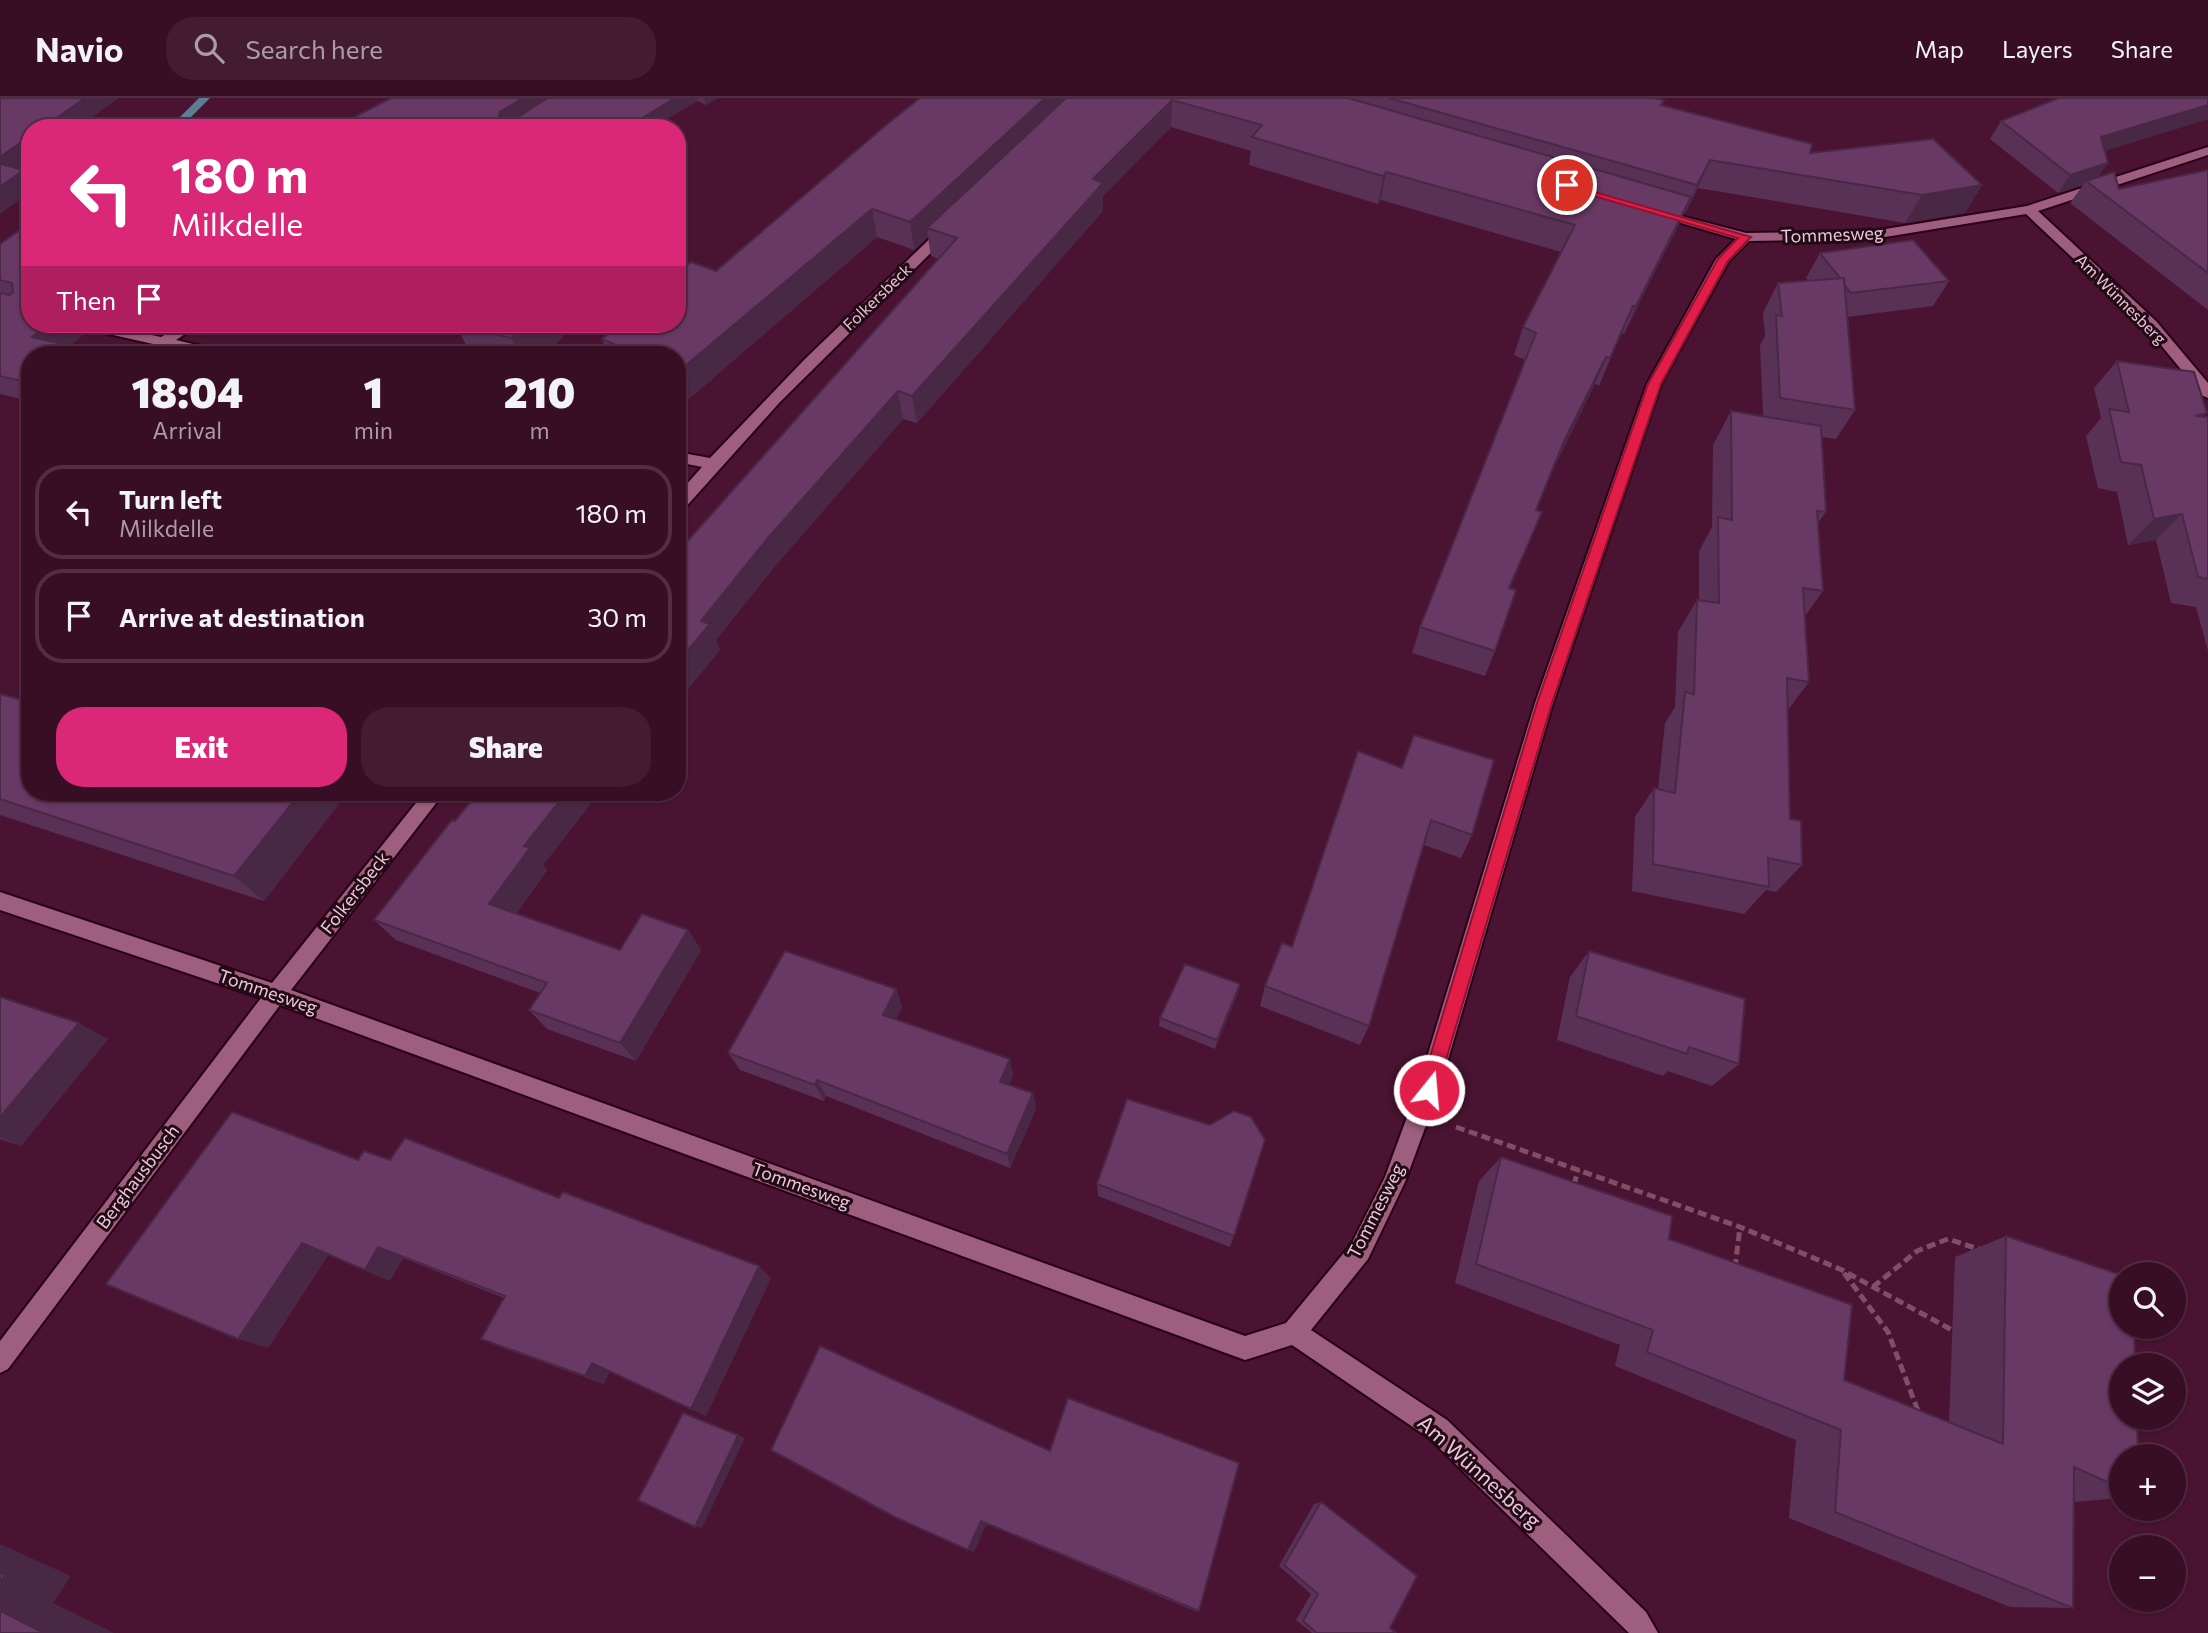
<!DOCTYPE html>
<meta charset="utf-8">
<style>
:root{--surface:#380e25;--page:#431c32;--text:#f1f3f6;--muted:#ab9ca7;--line:#522e42;--accent:#db2777}
body{margin:0;font-family:Commissioner,sans-serif;background:var(--page);color:var(--text);height:100vh;display:flex;flex-direction:column;font-size:26px;white-space:nowrap}
*{box-sizing:border-box;margin:0}
p{font-size:23px;color:var(--muted)}
.icon{flex:none;width:38px;height:38px;fill:none;stroke:currentColor;stroke-width:2;stroke-linecap:round;stroke-linejoin:round}
.map{position:relative;flex:1;overflow:hidden}
.sheet{position:absolute;left:21px;top:248px;width:665px;height:455px;display:flex;flex-direction:column;background:var(--surface);border-radius:28px;box-shadow:0 2px 5px #0004,0 0 0 2px var(--line)}
.sheet>*{flex:none}
.banner{position:absolute;left:21px;top:21px;width:665px;height:214px;border-radius:28px;box-shadow:0 2px 5px #0004,0 0 0 2px var(--line);background:#db2777;color:#fff;overflow:hidden}
.controls{position:absolute;left:2109px;top:1164px;display:grid;gap:14px}
.controls a{display:grid;place-items:center;width:77px;height:77px;border-radius:50%;background:var(--surface);box-shadow:0 2px 5px #0004,0 0 0 2px var(--line);font-size:35px}
.pin{position:absolute;display:grid;place-items:center;width:60px;height:60px;color:#fff;margin:-30px;border:4px solid #fff;border-radius:50%;box-shadow:0 2px 7px #0007}
.me{position:absolute;width:77px;margin:-38px;rotate:17deg;stroke-linejoin:round;filter:drop-shadow(0 0 5px #0008)}
.turn{display:flex;align-items:center;gap:24px;height:147px;padding:0 35px;font-size:32px}
.turn .icon{width:91px;height:91px;stroke-width:2.5}
.turn b{display:block;font-size:49px;line-height:60px}
.then{display:flex;align-items:center;height:66px;padding:0 35px;background:#0003;gap:14px;font-size:26px}
.eta{display:flex;justify-content:space-evenly;align-items:center;height:119px;text-align:center}
.eta b{font-size:42px;font-weight:800;line-height:49px}
.cta{display:flex;gap:14px;margin-top:auto;padding:14px 35px}
.cta a{flex:1;height:80px;border-radius:28px;background:var(--accent);color:#fff;font-size:28px;font-weight:800;line-height:80px;text-align:center}
.cta a+a{background:var(--page);color:var(--text)}
ul{padding:0;list-style:none}
li{display:flex;align-items:center;gap:21px;height:94px;margin:0 14px 10px;padding:0 21px;border:4px solid var(--line);border-radius:28px}
li div{flex:1}
li b{display:block;font-size:26px}
li em{font-style:normal}
header{display:flex;align-items:center;gap:42px;box-sizing:border-box;height:98px;padding:0 35px;background:var(--surface);border-bottom:2px solid var(--line)}
header strong{font-size:33px}
nav{display:flex;gap:38px;margin-inline-start:auto;font-size:24px}
.search{width:490px;height:63px;background:var(--page);display:flex;align-items:center;gap:18px;box-sizing:border-box;padding:0 24px;border-radius:28px;color:var(--muted);font-size:26px}
.map>svg:first-child{display:block}
.lines{fill:none;stroke-linecap:round;stroke-linejoin:round}
.stream{fill:#5a7e96;fill-rule:evenodd}
.minor-casing{stroke:#290218;stroke-width:4}
.path{stroke:#7f4e67;stroke-width:5;stroke-dasharray:9 4.5;stroke-linecap:butt}
.minor{fill:#9d5f7d;fill-rule:evenodd}
.wall{fill:#593156}
.shaded-wall{fill:#492846}
.building{fill:#683964;stroke:#492846;stroke-width:2}
.route{fill:#e11d48;stroke:#92132f;stroke-width:2}
.labels{text-anchor:middle;stroke-width:6;stroke-linejoin:round;paint-order:stroke}
.far-street-label{font-size:16px;fill:#ebc8d7;stroke:#220a16}
.street-label{font-size:18px;fill:#ebc8d7;stroke:#220a16}
.near-street-label{font-size:21px;fill:#ebc8d7;stroke:#220a16}
</style>
<header>
<strong>Navio</strong>
<div class="search"><svg class="icon" aria-label="search" viewBox="0 0 24 24"><circle cx="10" cy="10" r="6"/><path d="M15 15l6 6"/></svg>Search here</div>
<nav><a>Map</a><a>Layers</a><a>Share</a></nav>
</header>
<div class="map">
<svg width="2208" height="1535" viewBox="0 0 2208 1535">
<rect width="100%" height="100%" fill="#4a1331"/>
<g class="lines">
<path class="stream" d="M199,0H210L180,30H169Z"/>
<g class="minor-casing">
<path id="minor" d="M2208,49V57L2038,113L2156,223L2208,285V300L2203,298L2146,229L2026,116L1873,141L1749,143L1729,163L1661,286L1553,605L1439,992L1405,1084L1368,1161L1311,1232L1447,1322L1646,1514L1658,1535H1629L1429,1340L1292,1247L1245,1262L280,907L8,1271L0,1275V1243L261,900L0,812V794L272,885L424,695H444L291,892L1245,1238L1286,1225L1352,1145L1385,1079L1417,992L1535,605L1647,286L1716,161L1736,141L1654,117V111L1746,135L1873,133L2027,108Z
M943,128L955,131L780,304L683,412L677,414V397L702,369L677,364V354L710,360L804,262Z
M75,226H101L161,239L183,226H200L176,242L227,254L229,257H202L82,230Z"/>
</g>
<path class="path" d="M1456,1029L1740,1129L1842,1172L1952,1232
M1574,1087L1578,1071
M1735,1170L1740,1129
M1844,1175L1888,1234L1920,1318
M1873,1189L1917,1153L1948,1141L1982,1152"/>
<use href="#minor" class="minor"/>
</g>
<path class="wall" d="M391,0H718L706,7L698,3L338,28Z
M920,0H1654L1662,8L1810,55L1982,87L1965,115L1905,125L1698,90L1685,115H1684L1624,236L1621,235L1599,288L1595,286L1554,370L1536,412L1510,490L1495,553L1485,578L1412,555L1420,529L1525,262L1514,257L1523,229L1561,154L1381,102L1378,106L1249,67L1251,53L1171,29L1103,98V113L917,325L903,321L775,468L716,542L720,552L677,604V455L939,161L931,158L928,139L914,152L877,139L689,301L677,296V257H608L602,241L716,173Z
M2208,0V21L2104,53L2108,65L2098,79L2119,91L2208,72V212L2070,105L2083,87L2058,95L1990,41L2001,23Z
M0,146L30,226L87,234L30,257V303L0,296Z
M1820,155L1949,183L1933,208L1847,219L1855,312L1836,341L1821,339L1826,414L1818,425L1823,493L1805,518L1809,584L1788,612L1790,721L1802,767L1776,794L1766,792L1744,816L1632,793L1635,719L1654,690L1658,691L1665,625L1675,609L1678,534L1697,502H1699V453L1712,429L1713,347L1731,313L1763,318L1760,247L1765,238L1763,215L1778,185L1809,183L1806,180Z
M318,226H352L337,236Z
M457,226H567L569,232L546,257H471L456,227Z
M2117,263L2207,315L2203,318L2208,320V553L2196,509L2171,505L2156,442L2128,447L2117,394L2098,390L2086,338L2101,320L2094,290Z
M0,596L30,695H352L348,699L345,698L264,803L0,717Z
M1358,653L1472,737L1461,760L1424,747L1369,928L1360,947L1260,908L1265,888L1292,849Z
M478,695H599L543,767L547,772L516,816L620,852L688,832L701,852L636,963L547,931L529,912L540,895L396,842L374,822Z
M1589,853L1739,966L1712,988L1668,973L1663,978L1557,942L1570,879Z
M1240,886L1238,895L1215,951L1159,928L1160,920Z
M896,891L902,909L896,921L1013,977L1009,987L1033,995L1036,1011L1010,1070L826,998L824,1003L740,972L728,955Z
M0,899L108,941L21,1048L0,1041Z
M1210,1027L1234,1138L1230,1149L1098,1098L1097,1086Z
M1501,1059L1669,1141L1844,1282L1949,1324L1955,1159L2006,1138L2121,1358V1400L2074,1404L2073,1510L2010,1509L1789,1420L1796,1342L1615,1268L1620,1247L1455,1185L1479,1083Z
M358,1062H390L559,1100L771,1180L706,1318L610,1273L604,1286L503,1250L481,1241L504,1200L403,1160L390,1183L328,1157L268,1250Z
M820,1248L1199,1513H1195L986,1426L974,1454Z
M1321,1404L1390,1530L1396,1535H1312L1296,1522L1311,1496L1279,1468L1314,1406Z"/>
<path class="shaded-wall" d="M85,0H119L77,30H42Z
M523,0H550L505,30L499,18L500,14Z
M675,0H697L698,3L651,30H626Z
M704,0H718L706,7Z
M1045,0H1075L927,130L928,139L914,152L910,124Z
M1172,2L1171,29L1103,98V113L917,325L912,298L1093,81Z
M2208,7V21L2088,58L2101,39Z
M30,38V64L5,81L0,75V59Z
M1710,62L1698,90L1685,115L1697,87Z
M2108,65L2095,83H2086L2083,87L2058,95L2070,77Z
M24,72L30,79V94L0,116V89Z
M1386,74L1381,102L1378,106L1383,78Z
M1982,87L1965,115L1905,125L1922,97Z
M1691,99L1679,127L1624,236L1636,208Z
M872,111L877,139L689,301L679,273Z
M49,226H81L87,234L58,257L32,239Z
M331,226H352L337,236Z
M525,226H567L569,232L546,257H519L511,240Z
M1606,259L1595,286L1554,370L1564,343Z
M898,293L903,321L775,468L716,542L720,552L677,604V565L701,523L767,441Z
M2182,416L2156,442L2128,447L2154,421Z
M300,695H342L345,698L264,803L234,778Z
M566,695H599L543,767L547,772L508,827L489,806L524,748Z
M688,832L701,852L636,963L620,945Z
M1240,886L1238,895L1215,951L1217,942Z
M896,891L902,909L890,934L883,917Z
M79,925L108,941L21,1048L0,1039V1019Z
M1010,961L1013,977L1003,1000L1000,984Z
M817,982L826,998L824,1003L815,987Z
M1033,995L1036,1011L1010,1070L1007,1056Z
M302,1145L328,1157L268,1250L238,1241Z
M378,1149L403,1160L390,1183L365,1172Z
M759,1168L771,1180L706,1318L691,1311Z
M592,1265L610,1273L604,1286L585,1278Z
M738,1337L745,1340L702,1430L695,1429Z
M981,1423L986,1426L974,1454L968,1452Z
M0,1446L71,1478L53,1505L114,1535H44L0,1513Z"/>
<path class="building" d="M0,0H85L42,30H30V38L0,59Z
M391,0H523L500,14L499,18L518,19L548,0H675L626,30H327L333,26L338,28Z
M920,0H1045L910,124L872,111L679,273L677,272V257H640L602,241L620,226H677V176L691,164L716,173L885,28Z
M1066,0H1348L1691,99L1636,208H1633L1610,260L1606,259L1564,343L1536,412L1542,414L1509,490L1516,492L1495,553L1420,529L1536,235L1523,229L1575,127L1386,74L1383,78L1252,39L1262,27L1172,2L1093,81L1103,85L912,298L898,293L767,441L701,523L710,526L677,565V455L957,140L927,130Z
M1389,0H1654L1664,2L1661,7L1812,46L1810,55L1933,41L1982,87L1922,97L1710,62L1697,87Z
M2059,0H2208V7L2101,39L2108,65L2070,77L2001,23Z
M0,66L24,72L0,89Z
M2208,72V175L2086,83L2114,74L2119,91Z
M30,125V226H49L32,239L111,257H30V285L0,278V195L10,197L13,194L12,185L0,182V146Z
M1913,142L1949,183L1851,195L1844,186V180H1840L1820,155Z
M1844,180L1855,312L1780,300L1776,217L1782,218L1778,185Z
M457,226H525L511,240L456,227Z
M2117,263L2194,274L2207,315L2195,318L2208,319V481L2198,479L2182,416L2154,421L2141,367L2121,364L2109,311L2129,314Z
M1731,313L1821,328L1826,414L1817,413L1823,493L1803,490L1809,584L1787,580L1790,721L1801,723L1802,767L1768,760L1769,789L1653,766L1654,690L1675,695L1685,594L1694,596L1697,502L1719,505L1718,419L1732,422Z
M0,596L30,604V695H300L234,778L0,701Z
M1414,637L1494,662L1472,737L1431,722L1369,928L1265,888L1282,845L1292,849L1358,653L1402,670Z
M478,695H566L524,748L530,750L489,806L620,852L642,816L688,832L620,945L529,912L547,885L374,822L452,722L455,723Z
M785,853L896,891L883,917L1010,961L1000,984L1033,995L1007,1056L817,982L815,987L728,955Z
M1589,853L1745,901L1739,966L1689,949L1687,956L1576,918Z
M1185,866L1240,886L1217,942L1160,920Z
M0,899L79,925L0,1019Z
M1127,1001L1210,1027L1234,1013L1251,1019L1265,1042L1234,1138L1097,1086Z
M232,1014L358,1062L364,1053L390,1062L405,1040L559,1100L563,1094L759,1168L691,1311L592,1265L585,1278L481,1241L505,1198L378,1149L365,1172L302,1145L238,1241L106,1186Z
M1501,1059L1672,1118L1669,1141L1852,1207L1844,1282L2003,1346L2006,1138L2121,1177V1228H2134L2135,1267H2121V1320H2137L2138,1358H2121V1390L2074,1369L2073,1510L1835,1414L1841,1332L1647,1254L1653,1232L1476,1166Z
M820,1248L1050,1353L1068,1300L1239,1365L1199,1513L981,1423L968,1452L895,1419L771,1352Z
M683,1315L738,1337L695,1429L638,1402Z
M1321,1404L1417,1478L1390,1530L1396,1535H1317L1303,1523L1318,1496L1284,1467Z
M0,1475L5,1477L0,1484Z
M0,1513L44,1535H0Z"/>
<path class="route" d="M1563,85L1751,139L1728,163L1661,286L1552,605L1437,992L1435,998L1429,1000L1422,998L1420,992L1537,605L1648,286L1718,161L1738,140L1563,89Z"/>
<g class="labels">
<g class="far-street-label">
<text transform="translate(877 199) rotate(-44)" y="6">Folkersbeck</text>
<text transform="translate(2121 201) rotate(45)" y="6">Am Wünnesberg</text>
</g>
<g class="street-label">
<text transform="translate(1832 137) rotate(-2)" y="6">Tommesweg</text>
<text transform="translate(355 795) rotate(-52)" y="6">Folkersbeck</text>
<text transform="translate(268 894) rotate(19)" y="6">Tommesweg</text>
<text transform="translate(138 1079) rotate(-53)" y="6">Berghausbusch</text>
<text transform="translate(801 1088) rotate(20)" y="6">Tommesweg</text>
<text transform="translate(1376 1113) rotate(-63)" y="6">Tommesweg</text>
</g>
<g class="near-street-label">
<text transform="translate(1479 1374) rotate(42)" y="7">Am Wünnesberg</text>
</g>
</g>
</svg>
<div class="controls">
<a><svg class="icon" aria-label="search" viewBox="0 0 24 24"><circle cx="10" cy="10" r="6"/><path d="M15 15l6 6"/></svg></a>
<a><svg class="icon" aria-label="layers" viewBox="0 0 24 24"><path d="M12 4l9 5-9 5-9-5zM3 14l9 5 9-5"/></svg></a>
<a>+</a>
<a>−</a>
</div>
<div class="pin" style="left:1567px;top:87px;background:#d93025"><svg class="icon" aria-label="arrive" viewBox="0 0 24 24"><path d="M6 21V4h12l-3 4 3 4H6"/></svg></div>
<svg class="me" style="left:1429px;top:992px" viewBox="-20 -20 40 40"><circle r="17" fill="#e11d48" stroke="#fff" stroke-width="3"/><path d="M0-11L8 9 0 5-8 9z" fill="#fff"/></svg>
<div class="banner">
<div class="turn"><svg class="icon" aria-label="left" viewBox="0 0 24 24"><path d="M17 20v-9H6M10 6l-5 5 5 5"/></svg><div><b>180 m</b>Milkdelle</div></div>
<div class="then">Then<svg class="icon" aria-label="arrive" viewBox="0 0 24 24"><path d="M6 21V4h12l-3 4 3 4H6"/></svg></div>
</div>
<section class="sheet">
<div class="eta">
<div><b>18:04</b><p>Arrival</p></div>
<div><b>1</b><p>min</p></div>
<div><b>210</b><p>m</p></div>
</div>
<ul>
<li><svg class="icon" aria-label="left" viewBox="0 0 24 24"><path d="M17 20v-9H6M10 6l-5 5 5 5"/></svg><div><b>Turn left</b><p>Milkdelle</p></div><em>180 m</em></li>
<li><svg class="icon" aria-label="arrive" viewBox="0 0 24 24"><path d="M6 21V4h12l-3 4 3 4H6"/></svg><div><b>Arrive at destination</b></div><em>30 m</em></li>
</ul>
<div class="cta"><a>Exit</a><a>Share</a></div>
</section>
</div>
